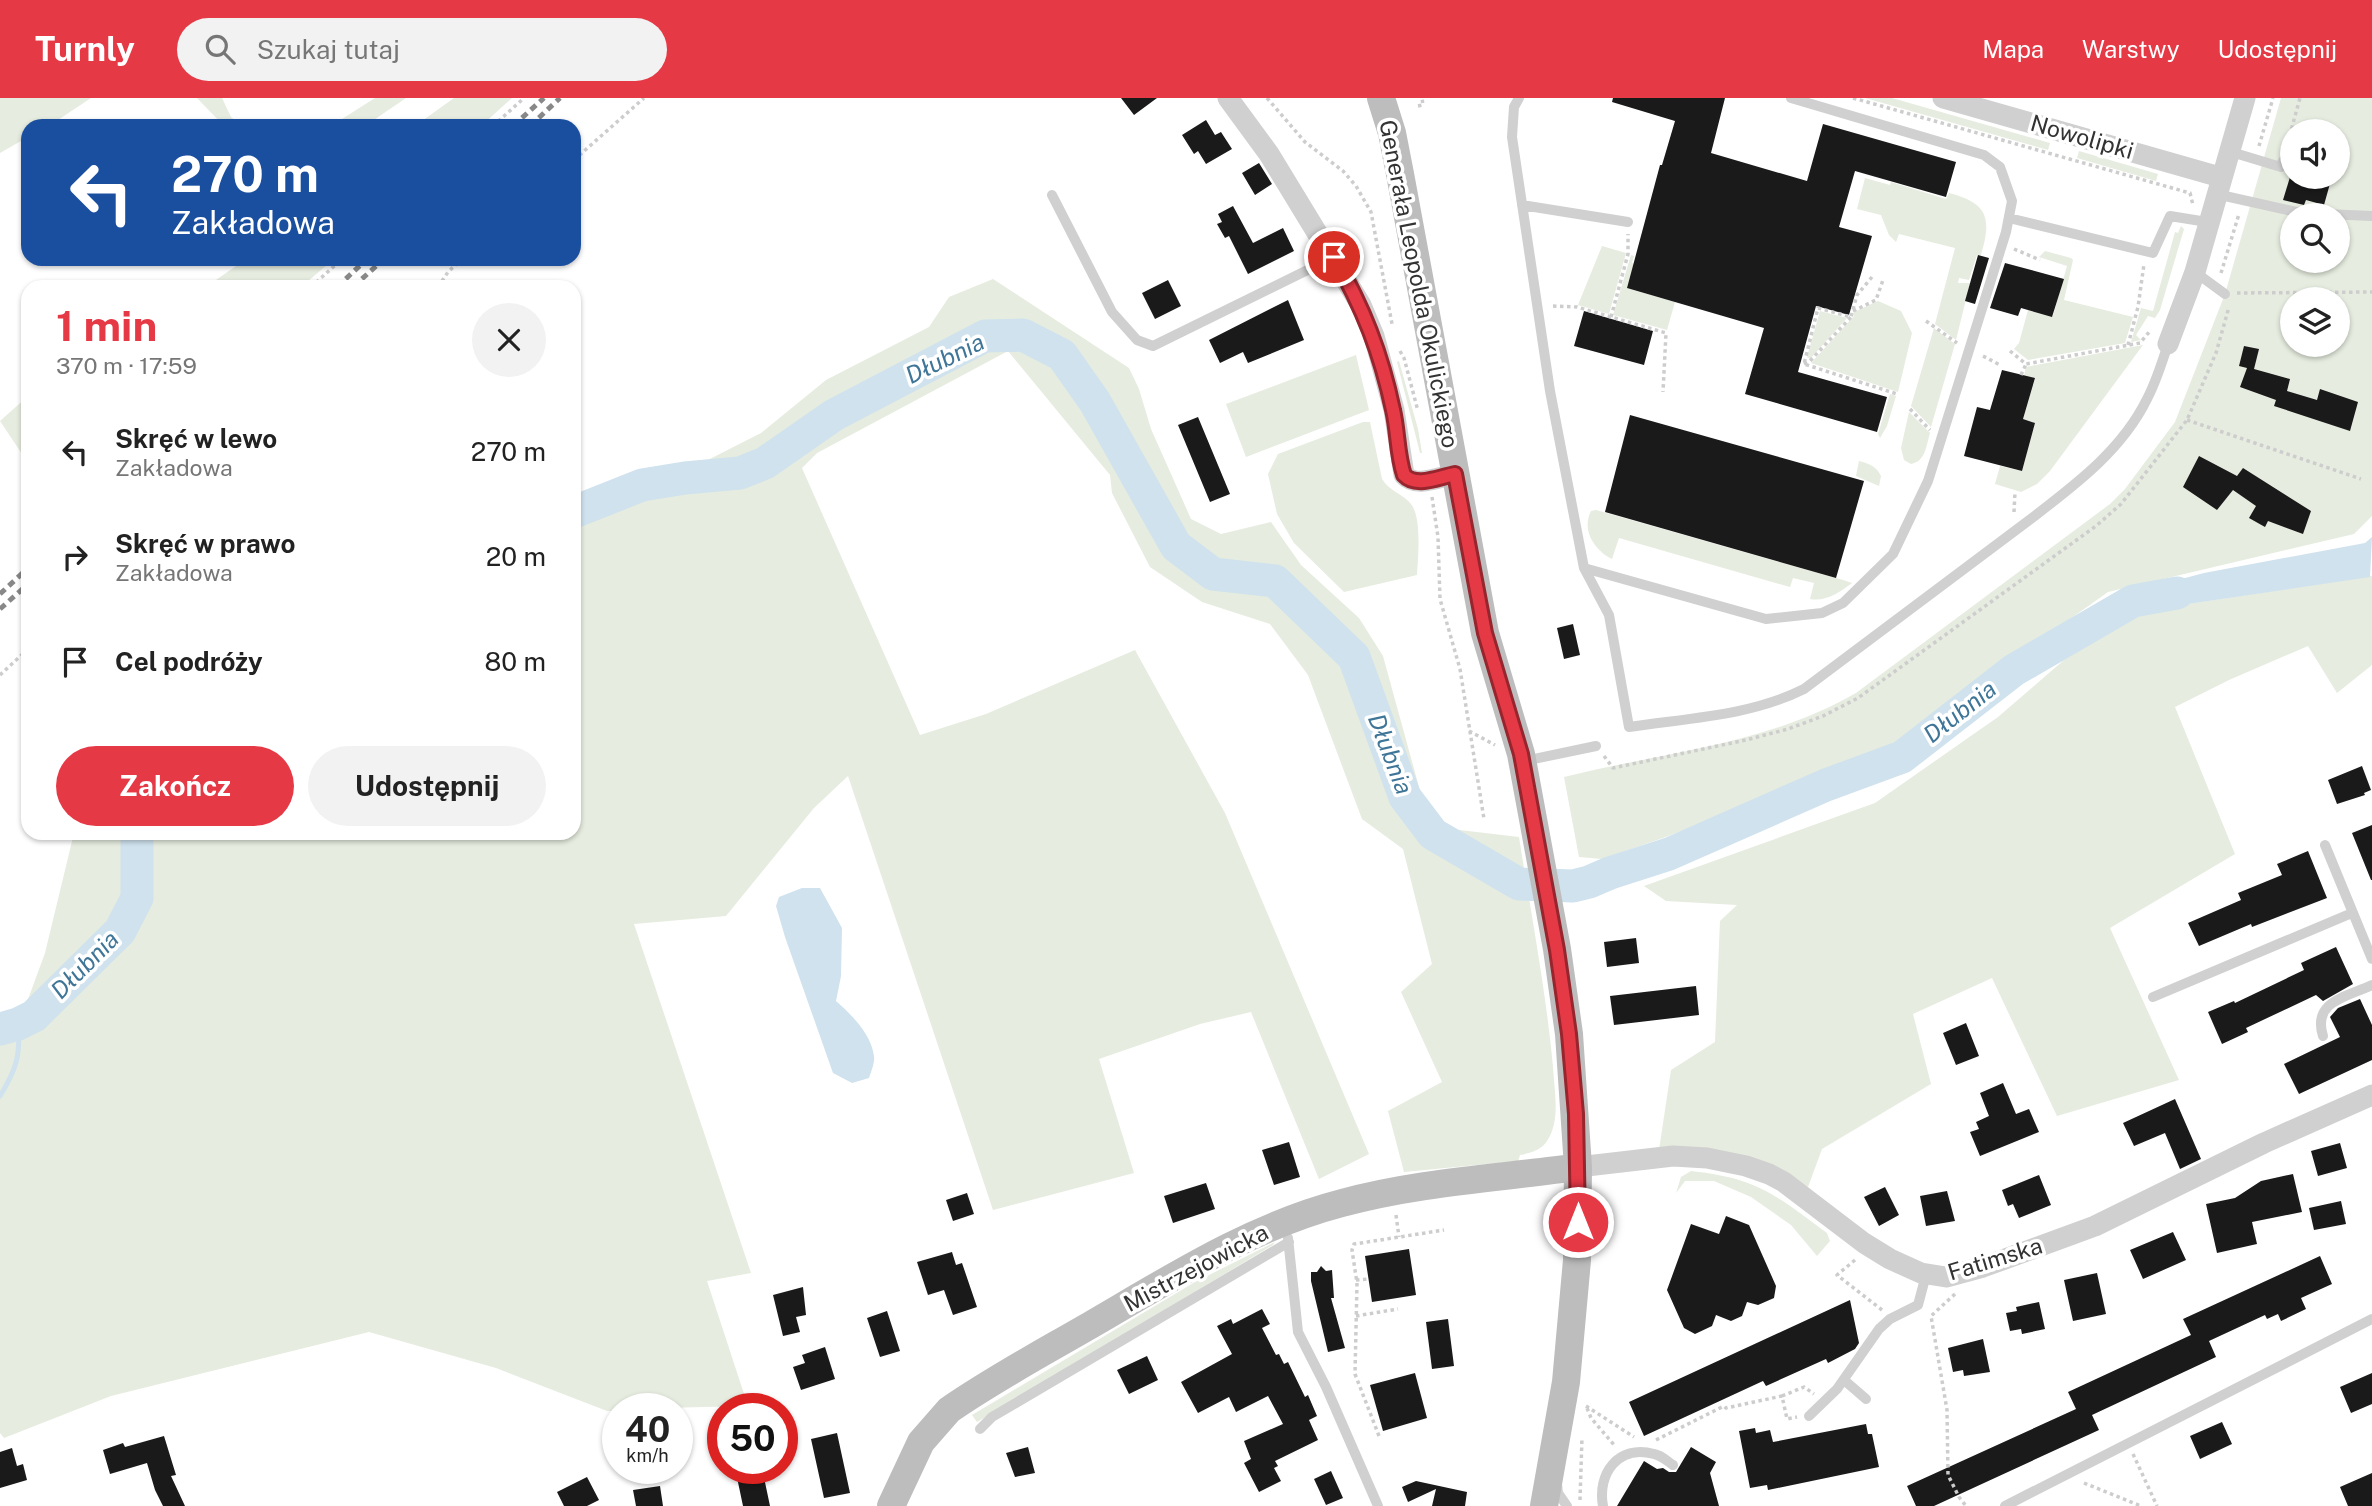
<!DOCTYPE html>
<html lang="pl">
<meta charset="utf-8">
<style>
:root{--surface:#fff;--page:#f2f2f2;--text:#222;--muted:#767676;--accent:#e63946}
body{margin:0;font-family:"Public Sans",sans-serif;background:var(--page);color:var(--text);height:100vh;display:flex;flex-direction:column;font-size:26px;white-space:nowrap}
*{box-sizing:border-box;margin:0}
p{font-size:23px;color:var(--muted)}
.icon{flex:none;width:38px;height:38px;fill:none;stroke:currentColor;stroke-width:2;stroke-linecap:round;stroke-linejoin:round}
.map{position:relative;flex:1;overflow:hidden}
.drawer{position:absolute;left:21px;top:182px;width:560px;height:560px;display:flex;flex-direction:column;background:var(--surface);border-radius:21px;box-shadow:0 2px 5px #0004}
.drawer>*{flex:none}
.banner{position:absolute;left:21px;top:21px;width:560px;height:147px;border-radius:21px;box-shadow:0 2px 5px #0004;background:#1a4fa0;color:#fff;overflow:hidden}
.buttons{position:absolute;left:2280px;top:21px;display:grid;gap:14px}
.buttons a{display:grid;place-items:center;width:70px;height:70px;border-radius:50%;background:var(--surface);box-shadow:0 2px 5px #0004;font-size:35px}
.speed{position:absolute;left:602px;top:1295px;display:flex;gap:14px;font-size:35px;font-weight:700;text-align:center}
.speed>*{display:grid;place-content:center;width:91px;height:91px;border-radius:50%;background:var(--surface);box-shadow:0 2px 5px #0004;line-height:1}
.speed small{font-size:18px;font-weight:400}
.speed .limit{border:10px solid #d22;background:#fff;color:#111}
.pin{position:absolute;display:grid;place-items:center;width:60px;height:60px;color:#fff;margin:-30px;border:4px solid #fff;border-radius:50%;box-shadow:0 2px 7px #0007}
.me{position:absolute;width:77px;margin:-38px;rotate:0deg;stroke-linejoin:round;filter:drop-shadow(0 0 5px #0008)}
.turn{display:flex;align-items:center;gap:24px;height:147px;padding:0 35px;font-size:32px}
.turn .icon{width:91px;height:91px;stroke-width:2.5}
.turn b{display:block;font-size:49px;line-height:60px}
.round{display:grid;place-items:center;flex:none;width:74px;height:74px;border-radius:37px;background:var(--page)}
.summary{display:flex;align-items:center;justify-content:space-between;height:119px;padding:0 35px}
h1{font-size:42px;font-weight:700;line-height:52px;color:var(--accent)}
.button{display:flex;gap:14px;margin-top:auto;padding:14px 35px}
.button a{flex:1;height:80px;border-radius:42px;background:var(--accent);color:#fff;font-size:28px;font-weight:700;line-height:80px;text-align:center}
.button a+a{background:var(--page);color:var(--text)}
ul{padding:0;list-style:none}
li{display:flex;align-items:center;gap:21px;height:105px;padding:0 35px}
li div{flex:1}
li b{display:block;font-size:26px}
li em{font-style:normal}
header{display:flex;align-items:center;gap:42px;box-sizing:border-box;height:98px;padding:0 35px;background:var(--accent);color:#fff}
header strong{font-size:33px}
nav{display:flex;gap:38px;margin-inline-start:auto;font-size:24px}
.search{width:490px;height:63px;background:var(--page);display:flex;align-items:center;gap:18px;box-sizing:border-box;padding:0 24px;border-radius:38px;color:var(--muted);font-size:26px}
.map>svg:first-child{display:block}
.green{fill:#e6ecdf;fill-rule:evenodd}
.water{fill:#cfe2ee}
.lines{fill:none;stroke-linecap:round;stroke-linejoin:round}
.stream{stroke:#cfe2ee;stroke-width:5}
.river{stroke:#cfe2ee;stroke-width:33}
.building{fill:#1a1a1a}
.path{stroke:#cdcdcd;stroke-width:3.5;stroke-dasharray:3.5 3.5;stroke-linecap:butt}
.lane{stroke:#d0d0d0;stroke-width:10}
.street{stroke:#d0d0d0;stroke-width:21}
.secondary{stroke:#bdbdbd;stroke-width:28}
.rail{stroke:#888;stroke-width:5;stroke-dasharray:7 5;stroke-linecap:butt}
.route-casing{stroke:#96252e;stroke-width:18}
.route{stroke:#e63946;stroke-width:12}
.labels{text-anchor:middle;stroke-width:7;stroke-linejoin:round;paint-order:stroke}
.street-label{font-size:23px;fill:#333;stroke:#fff}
.water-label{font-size:24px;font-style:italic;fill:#3f7597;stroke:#fff}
</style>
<header>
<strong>Turnly</strong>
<div class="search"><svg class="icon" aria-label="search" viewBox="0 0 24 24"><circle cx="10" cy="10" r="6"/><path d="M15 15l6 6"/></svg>Szukaj tutaj</div>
<nav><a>Mapa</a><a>Warstwy</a><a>Udostępnij</a></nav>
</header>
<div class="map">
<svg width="2372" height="1408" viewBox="0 0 2372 1408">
<rect width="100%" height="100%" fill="#fff"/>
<path class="green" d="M0,0H91L49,28H28V39L0,55Z
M197,0H222L231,19L242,28H224Z
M375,0H406L365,28H331Z
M454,0H512L481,28H415Z
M1865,0H1892L2050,45L2048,52Z
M2281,0H2372V418L2354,436L2108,494L1897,644L1751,706L1663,740L1602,761L1579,759L1564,679C1664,654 1766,647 1856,595L2110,406L2125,391L2175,324L2225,196ZM2292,33H2338V79H2292ZM2292,117H2338V163H2292ZM2292,201H2338V247H2292Z
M2079,53L2158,76L2156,83L2077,60Z
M1865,80L1890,87L1891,84L1946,101L1949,95C1988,105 1992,120 1981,157H1977L1969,182L1959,180L1958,185H1970L1956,242L1935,226L1955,150L1899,136L1896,144L1889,137L1881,117L1857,111Z
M2181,128L2184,131L2160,212L2155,220L2148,218L2136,237L2141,242L2131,244L2141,210L2153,213L2175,134L2178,135Z
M1602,148L1626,155L1609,216L1578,207Z
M2045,153L2071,160L2073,162L2064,202L2133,219L2125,245L2028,262L2014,251L2019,245L2028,212L2053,218L2067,168L2039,159Z
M1631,157L1634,158L1632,165L1634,166L1627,190L1675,204L1667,232L1613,217Z
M246,161H334L301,189H206Z
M993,181L1129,270L1139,291L1151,331L1191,421L1221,436L1271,424L1301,467L1359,520L1383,558L1425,711L1451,731L1519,739C1531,816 1546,892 1553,969C1554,989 1559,1014 1552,1033C1546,1050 1536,1054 1520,1057L1518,1063L1404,1074L1388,1013L1442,984L1401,894L1432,866L1403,751L1362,721L1308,577L1270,526L1202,504L1150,469L1112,395L1110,377L1008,253L817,355L802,370L920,637L986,616L1135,552L1225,715L1369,1056L1319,1081L1251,914L1200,926L1099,961L1134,1075L993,1112L848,678L814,710L726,818L634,826L751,1175L707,1183L748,1308L618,1311V1313H607L496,1270L369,1234L111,1298L4,1340L0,1335V921L23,915L45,855L74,735H574V430L761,335L826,282L929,229L949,199Z
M1878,203L1901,213L1912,235L1898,294L1811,265L1854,218V214Z
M1820,213L1847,220L1810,261L1807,259Z
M1934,230L1955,246L1931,329L1911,308Z
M2143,247L2050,373L2037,386L2021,394L1995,386L2000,368L2022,373L2035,325L2023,321L2035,281L2024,278L2026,269Z
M1356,257L1369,312L1246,359L1226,306Z
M1399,263L1418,331L1422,355H1420L1397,264Z
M1890,296L1896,298L1887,328L1880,340L1878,336Z
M28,298V365L0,323Z
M1909,314L1930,335C1926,348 1926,363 1911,366L1904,362L1901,350Z
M1363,324H1370L1382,381C1389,393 1403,396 1411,406C1422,420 1418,460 1417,477L1344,494L1294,445L1277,416L1268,376L1278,356Z
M1859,363C1870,366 1876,368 1881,378L1879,388L1856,378Z
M1596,412L1843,482L1852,485C1840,494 1826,504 1810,501L1814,485L1793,480L1790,489L1619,440L1612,461C1595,452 1581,433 1591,413Z
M2372,478V567L2337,595L2308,548L2229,582L2175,609L2235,756L2110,830L2179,982L2057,1018L1992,880L1913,916L1931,986L1822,1051L1808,1089L1659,1052L1671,972L1715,944L1720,823L1737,807L1666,803L1644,788L1875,705L1998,619L2064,562L2147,512Z
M1691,1073C1757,1080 1776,1097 1827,1135L1830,1143L1817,1158L1791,1127L1751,1099L1714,1083H1685L1676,1095L1681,1079Z
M1275,1144L1273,1147L977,1324L972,1317L1195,1184Z"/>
<path class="water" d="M2372,439L2370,479L2147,512L2133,503L2159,487L2204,475L2365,445Z
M802,790H820L842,830L841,878L836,903C852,917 871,936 874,958C875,965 871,974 869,980L852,985L833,975L785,839L776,808L779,799Z"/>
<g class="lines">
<path class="stream" d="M0,998C16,972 21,957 18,926"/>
<path class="river" d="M574,414L642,387L685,380L740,375L765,365L834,317L985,238L1023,237L1062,257L1095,304L1176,448L1213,476L1275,483L1354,559L1405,699L1433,736L1519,786L1573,788L1589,784L1610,775L1669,756L1826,687L1902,659L2014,572L2133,503L2177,495
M0,931L18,926L34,918L120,833L137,800V735"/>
</g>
<path class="building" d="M1121,0H1157L1134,17Z
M1613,0H1725L1711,55L1807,83L1823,26L1956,64L1946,99L1855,73L1839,129L1872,138L1849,217L1816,208L1798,274L1887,299L1877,334L1745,296L1764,230L1627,190L1660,67H1662L1675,23L1612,4Z
M1206,22L1215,37L1221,34L1232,51L1206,66L1198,53L1194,56L1182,37Z
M1259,65L1272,86L1255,97L1242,75Z
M2290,79H2320L2331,82L2324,107L2306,102L2304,107L2283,102Z
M1233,108L1253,145L1283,130L1294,153L1248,176L1229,138L1225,140L1217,126L1222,124L1218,116Z
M1978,157L1989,160L1975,206L1965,203Z
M2005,165L2064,181L2052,219L2021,210L2018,218L1990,210Z
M1168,182L1181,208L1155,221L1142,195Z
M1288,202L1304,242L1248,265L1243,254L1220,265L1209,242Z
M1584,213L1653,233L1644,267L1574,248Z
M2244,248L2259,251L2254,271L2290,281L2287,293L2317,302L2320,291L2358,304L2350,333L2274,308L2276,302L2240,289L2247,270L2239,268Z
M2002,272L2035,280L2023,321L2035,325L2022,373L1964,358L1977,309L1990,312Z
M1630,317L1864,383L1836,480L1605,414Z
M1198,319L1230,396L1210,404L1178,327Z
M2199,358L2237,378L2243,370L2311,413L2303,436L2268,423L2265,429L2249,420L2256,408L2233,392L2217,412L2183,389Z
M1573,526L1580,557L1564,561L1557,530Z
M2362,668L2371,692L2364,695L2365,697L2337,706L2328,682Z
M2372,727V782H2371L2352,735Z
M2308,753L2327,800L2252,829L2251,826L2199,848L2188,825L2241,802L2238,795L2282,777L2277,766Z
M1636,840L1639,865L1607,869L1604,844Z
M2336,849L2353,886L2323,903L2316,897L2246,930L2248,934L2222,946L2208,914L2234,903L2235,905L2304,872L2301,865Z
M1696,888L1699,917L1614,927L1610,898Z
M2360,901L2372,927V962L2299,996L2284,966L2340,939L2330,919L2338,910Z
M1966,925L1979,958L1956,967L1943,935Z
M2003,985L2016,1016L2029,1011L2039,1034L1980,1058L1970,1034L1979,1031L1976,1024L1989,1018L1980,995Z
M2175,1001L2201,1061L2180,1071L2165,1035L2134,1048L2123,1025Z
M1289,1044L1300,1079L1274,1087L1262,1052Z
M2340,1045L2347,1070L2318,1078L2311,1053Z
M2293,1076L2302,1114L2252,1124L2257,1146L2217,1155L2206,1106L2235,1100L2261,1083Z
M2039,1077L2051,1107L2019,1120L2013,1106L2008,1108L2002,1092Z
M1206,1085L1215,1111L1173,1125L1164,1098Z
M1885,1089L1899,1117L1879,1128L1864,1099Z
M1947,1093L1955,1123L1926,1128L1920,1098Z
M967,1095L974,1116L953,1123L946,1102Z
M2341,1103L2346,1126L2314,1132L2309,1110Z
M1726,1118L1749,1127L1776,1188L1774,1200L1758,1207L1747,1204L1742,1218L1731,1223L1716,1217L1712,1228L1695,1236L1684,1230L1667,1192L1691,1126L1719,1136Z
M2173,1134L2186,1162L2143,1181L2130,1152Z
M1409,1151L1416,1197L1372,1204L1365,1158Z
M952,1154L956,1167L962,1165L977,1209L953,1217L944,1192L928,1197L917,1164Z
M2320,1158L2332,1186L2301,1200L2306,1211L2281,1223L2278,1216L2267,1221L2265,1217L2209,1243L2216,1259L2092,1317L2099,1332L1934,1408H1916L1907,1388L2076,1311L2068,1294L2191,1237L2183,1221Z
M1321,1168L1326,1173L1332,1172L1334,1200H1331L1345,1250L1328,1254L1311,1183V1174H1317Z
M2097,1175L2106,1216L2073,1223L2064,1182Z
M803,1189L806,1217L796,1219L800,1234L783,1238L773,1197Z
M1850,1202L1859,1245L1855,1251L1828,1265L1826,1261L1766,1288L1763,1283L1644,1338L1629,1304Z
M2039,1204L2045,1231L2022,1236L2021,1231L2010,1233L2006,1215L2017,1213L2016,1209Z
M1262,1211L1270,1226L1262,1230L1276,1257L1279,1256L1284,1266L1288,1264L1305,1299L1308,1297L1317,1318L1309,1322L1318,1342L1275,1363L1278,1368L1274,1370L1281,1383L1259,1394L1244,1365L1251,1361L1244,1343L1283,1326L1268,1298L1236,1314L1229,1299L1198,1315L1181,1284L1232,1256L1217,1228L1231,1221L1233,1226Z
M887,1213L900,1253L880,1259L867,1220Z
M1448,1221L1454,1268L1432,1271L1426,1224Z
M1983,1241L1990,1274L1964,1278L1963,1272L1953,1274L1948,1250Z
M825,1249L835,1281L801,1292L793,1269L805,1265L802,1257Z
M1147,1258L1158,1282L1129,1296L1117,1272Z
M1415,1275L1427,1320L1383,1333L1370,1287Z
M2372,1275V1306L2351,1315L2340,1289Z
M2222,1324L2232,1346L2200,1361L2190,1338Z
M1866,1326L1868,1336H1872L1879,1369L1768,1392L1767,1387L1750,1390L1739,1333L1755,1330L1756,1335L1770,1332L1773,1344Z
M837,1335L850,1395L824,1400L811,1341Z
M164,1338L176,1377L171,1378L185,1408H163L155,1392L147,1365L110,1376L103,1352L123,1345L125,1349Z
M1028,1349L1035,1375L1015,1379L1006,1355Z
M1691,1349L1716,1364L1710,1375L1719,1408H1617L1644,1363L1657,1371L1663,1370L1669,1374H1676Z
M12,1350L17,1368L23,1366L27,1382L0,1390V1354Z
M735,1370H762L770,1408H743Z
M1331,1373L1343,1400L1326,1407L1314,1381Z
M2372,1375V1408H2348L2340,1389Z
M587,1379L599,1402L587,1408H564L557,1394Z
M1416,1383L1467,1394L1465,1408H1432L1436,1391L1408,1404L1402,1389Z
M660,1388L663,1408H636L633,1392Z"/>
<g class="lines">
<path class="path" d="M1267,0L1305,44L1343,73L1356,88L1371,114L1392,226
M1853,0L2190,95L2193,107
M1418,8L1423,7L1422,0
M493,28L524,0
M2259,48L2273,0
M2286,51L2300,0
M574,62L644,0
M2014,151L2040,162
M2221,175L2239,116
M1872,179L1857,197L1851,219L1818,210L1804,266L1897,296
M311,189L342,161
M438,189L448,174L462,161
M2237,195L2372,194
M1553,208L1577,209L1666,235L1663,294
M1853,213L1876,202L1883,182
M1611,219L1628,156V136
M1926,223L1957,245
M2128,247L2138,209L2144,166
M1400,253L1404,260L1418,313
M2010,253L2026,266L2140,245L2150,233
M1983,258L2000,267
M1804,266L1810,263L1851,219
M2021,277L2026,266
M1910,311L1930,332
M2187,322L2361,381
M1432,399L1438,439L1440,501L1460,571L1484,721
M2014,414L2015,394
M0,577L28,551
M1469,633L1495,647
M1604,658L1613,670L1746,642L1788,631L1823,618L1858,600L2096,428L2121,406L2187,322L2216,255L2229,209
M1396,1117L1399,1139
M1855,1162L1837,1177L1882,1212
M1356,1182L1368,1181
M1955,1196L1931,1218L1947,1312L1948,1377L1959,1399L1966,1408
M1356,1218L1398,1211
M1782,1298L1804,1289L1814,1296
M1586,1308L1634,1339
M1587,1310L1591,1320L1615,1348
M1379,1338L1355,1276L1357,1185L1352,1152L1354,1146L1361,1145L1444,1132
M1656,1342L1724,1308L1726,1310L1782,1298L1787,1321L1797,1319
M2133,1356L2157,1408
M2084,1385L2141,1408
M1580,1402L1582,1339"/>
<path class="lane" d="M1519,0L1514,9L1512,39L1550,293L1584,470L1766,521L1822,515L1843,505L1893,456L1928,383L2006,134L2012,103L2000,69L1984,57L1791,0
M2228,53L2281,69L2283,63
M2216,96L2301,115L2372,118
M1052,97L1112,214L1137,242L1153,248L1334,159
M1522,107L1628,124
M2009,120L2153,155L2170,118L2207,124
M2195,174L2225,196
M1584,470L1609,517L1629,629C1688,620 1750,618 1804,591L2032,420C2076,386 2122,352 2147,301C2156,284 2162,265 2168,246
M1524,663L1596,648
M2325,747L2372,861
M2153,899L2352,815
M2323,938C2312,903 2347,899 2372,887
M1288,1140L1298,1234L1326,1289L1378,1408
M1844,1282L1866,1301
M1809,1318L1837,1291L1879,1231L1890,1221L1918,1207L1926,1177
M980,1331L992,1319L1289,1144
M1557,1386L1558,1395L1567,1408
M1603,1408C1597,1376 1618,1346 1654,1356C1661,1357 1667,1363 1673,1367
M2005,1408L2372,1221"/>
<path class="street" d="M1228,0L1269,56L1361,207L1374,238L1394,312L1404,377C1416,390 1439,379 1455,376
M1943,0L2220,79
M2168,246L2195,174L2245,0
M1578,1069L1673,1058L1707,1060L1746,1068L1769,1076L1784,1084L1864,1145L1890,1161L1921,1175L1946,1179L1983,1169L2095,1128L2264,1045L2372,997"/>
<path class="secondary" d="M1381,0L1392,35L1400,76L1485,535L1521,656L1557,851L1569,936L1578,1069L1577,1162L1566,1284L1544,1408
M891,1408L921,1344L949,1312C995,1280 1046,1253 1094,1225C1173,1179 1253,1128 1342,1105C1419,1084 1500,1080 1578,1069"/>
<path class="rail" d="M513,28L544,0
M530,28L560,0
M337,189L367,161
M353,189L384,161
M0,496L28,470
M0,511L28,486"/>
</g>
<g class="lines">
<g class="route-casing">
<path id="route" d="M1334,159C1363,209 1381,255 1393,312C1398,333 1397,356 1404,377C1416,390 1439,379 1455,376L1485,535L1521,656L1557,852L1569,936L1576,1016L1578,1124"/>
</g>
<use href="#route" class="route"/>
</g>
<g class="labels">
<g class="street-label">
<text transform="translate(2082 39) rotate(16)" y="8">Nowolipki</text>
<text transform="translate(1419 186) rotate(79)" y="8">Generała Leopolda Okulickiego</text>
<text transform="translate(1995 1161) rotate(-17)" y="8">Fatimska</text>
<text transform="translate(1196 1170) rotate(-28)" y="8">Mistrzejowicka</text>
</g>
<g class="water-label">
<text transform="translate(945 261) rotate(-26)" y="8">Dłubnia</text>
<text transform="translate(1960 614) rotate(-38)" y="8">Dłubnia</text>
<text transform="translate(1390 656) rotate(69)" y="8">Dłubnia</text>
<text transform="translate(85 867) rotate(-45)" y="8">Dłubnia</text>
</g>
</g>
</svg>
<div class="buttons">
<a><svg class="icon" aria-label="sound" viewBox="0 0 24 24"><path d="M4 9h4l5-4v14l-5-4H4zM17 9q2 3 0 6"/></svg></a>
<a><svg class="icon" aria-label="search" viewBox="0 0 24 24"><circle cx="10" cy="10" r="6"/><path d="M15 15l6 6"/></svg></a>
<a><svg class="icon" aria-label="layers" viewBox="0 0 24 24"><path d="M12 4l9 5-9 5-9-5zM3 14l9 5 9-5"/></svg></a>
</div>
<div class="speed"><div>40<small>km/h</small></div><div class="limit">50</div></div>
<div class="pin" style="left:1334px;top:159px;background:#d93025"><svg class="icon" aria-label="arrive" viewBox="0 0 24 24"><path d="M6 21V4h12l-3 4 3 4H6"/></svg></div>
<svg class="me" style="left:1578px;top:1124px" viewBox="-20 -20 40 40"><circle r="17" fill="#e63946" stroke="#fff" stroke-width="3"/><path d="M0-11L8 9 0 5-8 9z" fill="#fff"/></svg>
<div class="banner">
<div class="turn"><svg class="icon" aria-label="left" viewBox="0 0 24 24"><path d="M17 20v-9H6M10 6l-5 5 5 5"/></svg><div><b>270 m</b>Zakładowa</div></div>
</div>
<section class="drawer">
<div class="summary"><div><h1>1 min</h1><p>370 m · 17:59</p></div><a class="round"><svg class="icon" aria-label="close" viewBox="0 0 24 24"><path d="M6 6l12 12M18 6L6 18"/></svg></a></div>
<ul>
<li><svg class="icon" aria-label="left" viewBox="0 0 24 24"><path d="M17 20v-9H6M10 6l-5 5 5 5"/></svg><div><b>Skręć w lewo</b><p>Zakładowa</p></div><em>270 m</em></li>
<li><svg class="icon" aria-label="right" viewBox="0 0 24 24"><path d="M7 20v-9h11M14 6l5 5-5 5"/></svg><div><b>Skręć w prawo</b><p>Zakładowa</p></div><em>20 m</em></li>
<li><svg class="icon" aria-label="arrive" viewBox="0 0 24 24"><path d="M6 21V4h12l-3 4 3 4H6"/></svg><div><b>Cel podróży</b></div><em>80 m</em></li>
</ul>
<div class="button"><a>Zakończ</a><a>Udostępnij</a></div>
</section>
</div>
